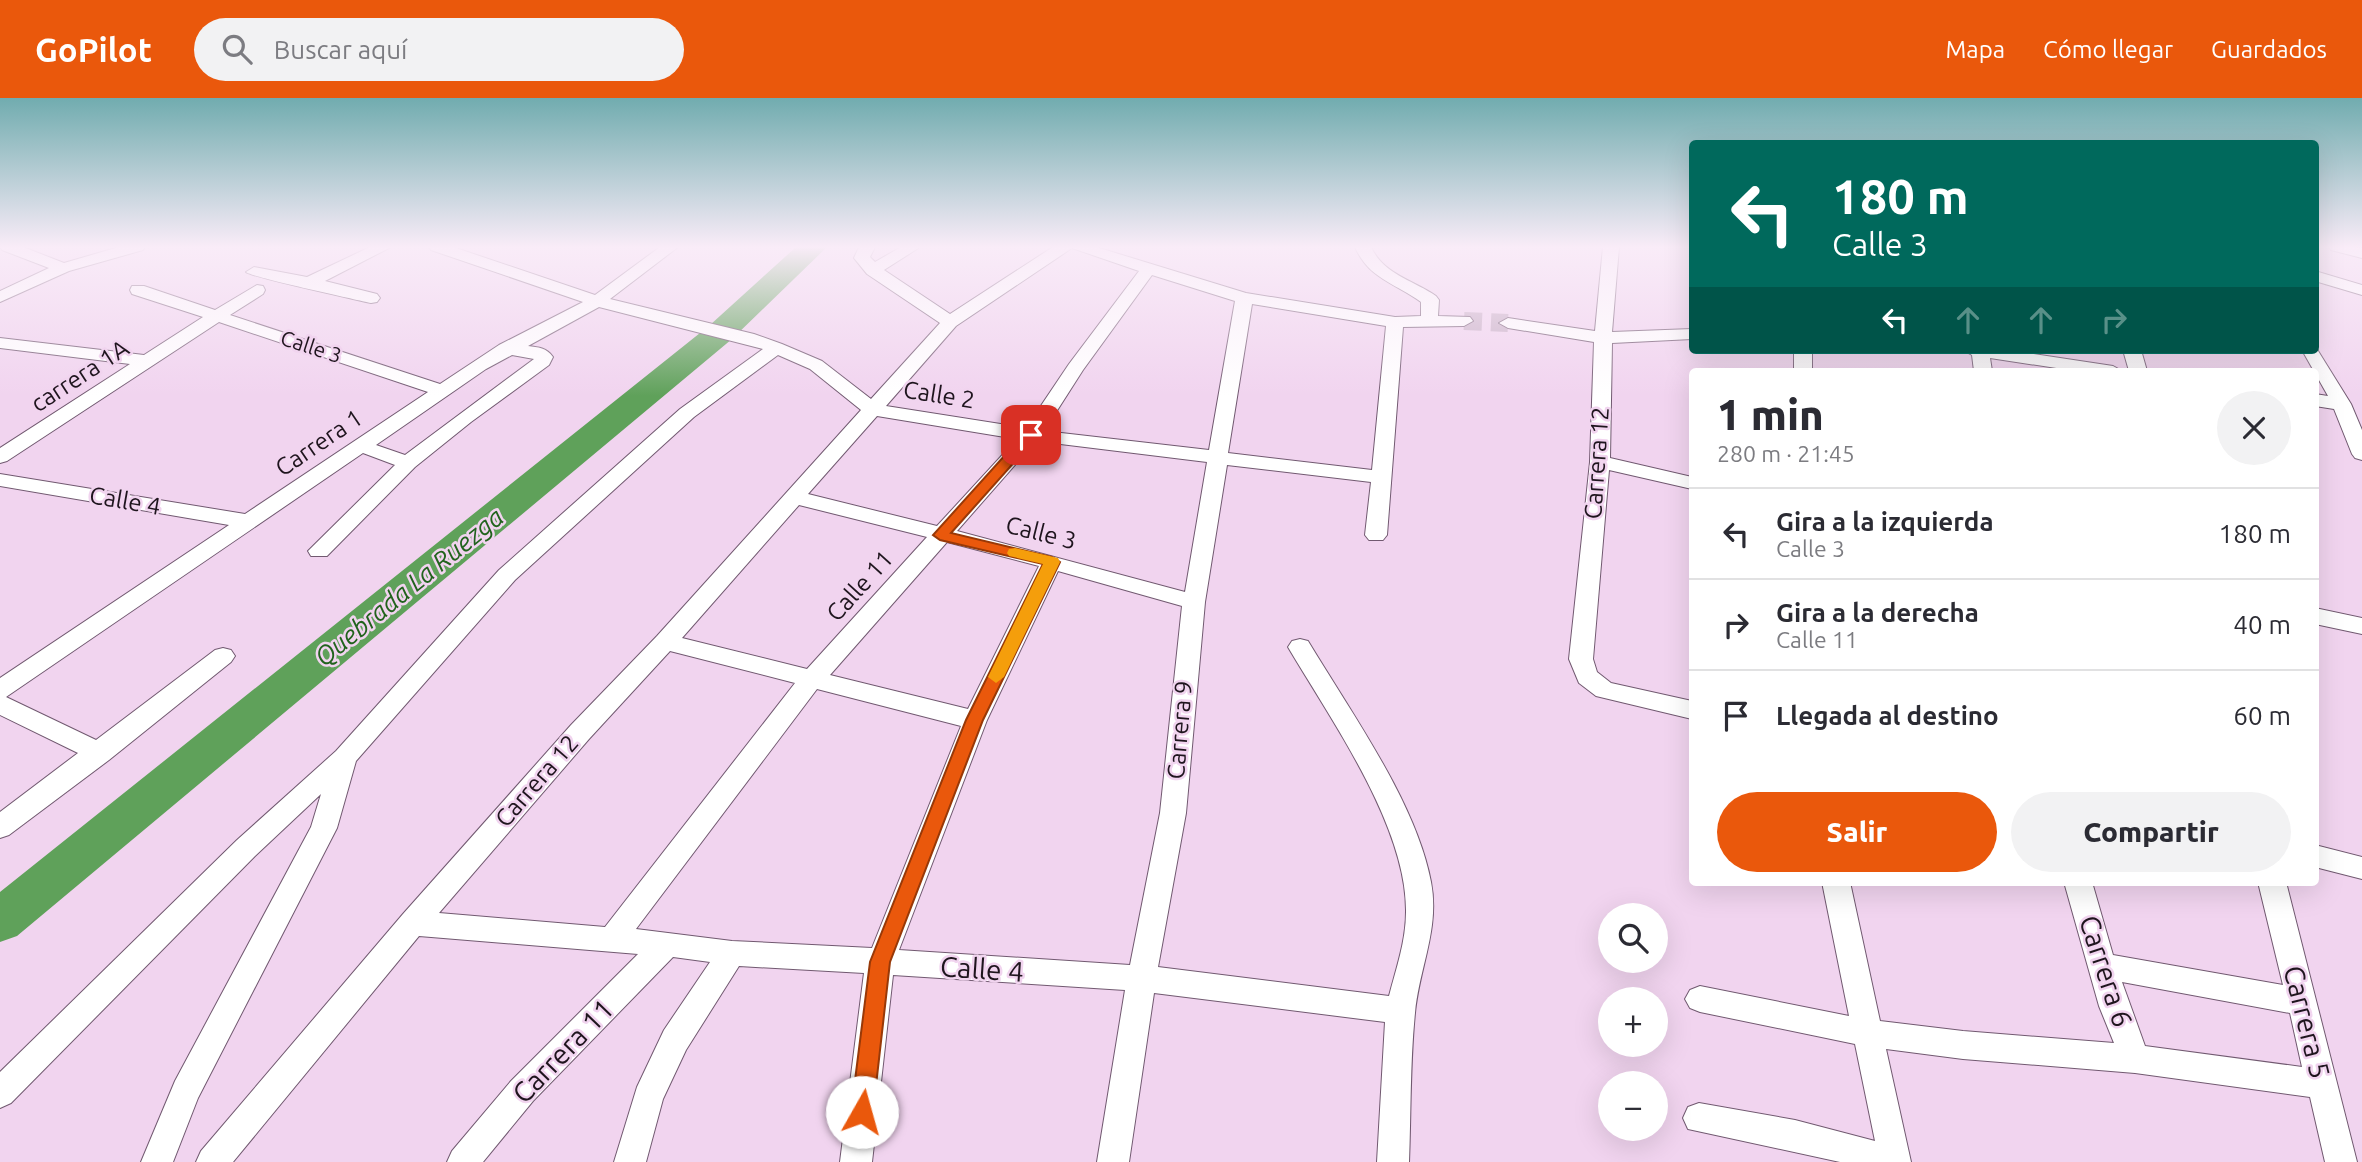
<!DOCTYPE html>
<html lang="es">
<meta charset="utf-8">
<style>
:root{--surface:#fff;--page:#f2f2f3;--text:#2b2b33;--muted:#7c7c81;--line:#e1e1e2;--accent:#ea580c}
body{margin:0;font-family:Ubuntu,sans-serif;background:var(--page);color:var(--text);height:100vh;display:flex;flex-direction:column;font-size:26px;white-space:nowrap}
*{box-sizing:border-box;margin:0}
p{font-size:23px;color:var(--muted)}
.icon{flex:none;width:38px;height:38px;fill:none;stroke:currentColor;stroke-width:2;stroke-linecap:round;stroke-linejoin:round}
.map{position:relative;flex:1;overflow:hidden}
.details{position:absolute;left:1689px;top:270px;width:630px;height:518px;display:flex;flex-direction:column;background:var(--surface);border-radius:7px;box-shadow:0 7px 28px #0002}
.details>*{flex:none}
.hud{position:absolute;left:1689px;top:42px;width:630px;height:214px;border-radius:7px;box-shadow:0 7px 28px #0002;background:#00695c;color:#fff;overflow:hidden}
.controls{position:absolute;left:1598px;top:805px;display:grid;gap:14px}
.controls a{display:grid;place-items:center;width:70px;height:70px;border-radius:50%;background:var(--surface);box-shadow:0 7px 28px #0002;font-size:35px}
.pin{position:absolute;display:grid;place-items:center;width:60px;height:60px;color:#fff;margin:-30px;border-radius:14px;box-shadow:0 4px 10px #0006}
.me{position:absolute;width:77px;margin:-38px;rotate:7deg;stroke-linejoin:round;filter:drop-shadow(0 0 5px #0008)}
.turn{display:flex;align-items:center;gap:24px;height:147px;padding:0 28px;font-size:32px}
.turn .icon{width:91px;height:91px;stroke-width:2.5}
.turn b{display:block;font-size:49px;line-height:60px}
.lanes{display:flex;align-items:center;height:66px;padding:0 28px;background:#0003;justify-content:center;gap:35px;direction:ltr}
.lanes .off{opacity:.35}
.round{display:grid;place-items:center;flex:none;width:74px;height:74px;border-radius:37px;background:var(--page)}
.headline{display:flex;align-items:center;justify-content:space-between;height:119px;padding:0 28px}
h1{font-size:42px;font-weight:800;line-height:52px}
.button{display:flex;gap:14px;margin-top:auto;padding:14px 28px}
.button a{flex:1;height:80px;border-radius:42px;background:var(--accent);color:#fff;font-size:28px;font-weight:800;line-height:80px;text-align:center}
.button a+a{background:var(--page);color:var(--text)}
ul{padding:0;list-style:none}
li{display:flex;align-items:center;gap:21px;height:91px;padding:0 28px;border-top:2px solid var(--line)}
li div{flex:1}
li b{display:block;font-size:26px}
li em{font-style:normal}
header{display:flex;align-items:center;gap:42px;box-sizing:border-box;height:98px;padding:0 35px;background:var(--accent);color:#fff}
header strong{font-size:33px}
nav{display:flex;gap:38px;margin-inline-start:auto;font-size:24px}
.search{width:490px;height:63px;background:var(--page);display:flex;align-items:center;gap:18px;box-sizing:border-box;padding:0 24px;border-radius:38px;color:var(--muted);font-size:26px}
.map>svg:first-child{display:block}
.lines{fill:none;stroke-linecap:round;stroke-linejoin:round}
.river{fill:#5fa15a;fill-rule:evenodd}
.minor-tunnel{stroke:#c7aec5;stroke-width:18;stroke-dasharray:18 9;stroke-linecap:butt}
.minor-casing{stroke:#715970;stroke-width:2}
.minor{fill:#fff;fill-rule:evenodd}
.route{fill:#ea580c;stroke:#983908;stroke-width:2}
.slow{fill:#f59e0b}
.labels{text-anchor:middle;stroke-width:5;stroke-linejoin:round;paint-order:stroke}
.far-street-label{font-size:21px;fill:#1f151e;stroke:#f1d4ef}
.street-label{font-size:24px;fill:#1f151e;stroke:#f1d4ef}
.water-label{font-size:26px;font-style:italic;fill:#21631d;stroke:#f1d4ef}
.near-street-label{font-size:28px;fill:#1f151e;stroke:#f1d4ef}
</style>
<header>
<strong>GoPilot</strong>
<div class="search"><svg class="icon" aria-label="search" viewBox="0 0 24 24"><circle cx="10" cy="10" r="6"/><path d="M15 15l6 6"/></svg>Buscar aquí</div>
<nav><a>Mapa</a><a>Cómo llegar</a><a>Guardados</a></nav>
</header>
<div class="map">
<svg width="2362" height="1064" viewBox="0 0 2362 1064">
<rect width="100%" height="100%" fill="#f1d4ef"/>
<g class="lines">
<path class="river" d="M796,149H827L732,241L17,838L0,844V794L710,227Z"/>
<path class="minor-tunnel" d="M1464,223L1508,225"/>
<g class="minor-casing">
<path id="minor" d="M0,149H23L64,165L119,149H145L143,152L69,173L0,204V193L49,170L2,152Z
M370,149H391L325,183L377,196L380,200L377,204L371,205C354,201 251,179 246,174L254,169L307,179Z
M429,149H453L595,197L660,149H678L610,201L754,236L782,246L822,263L871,301L940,225L867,176L854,160L859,149H875L870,159L875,164L901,149H920L884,172L950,216L1053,149H1096L1246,195L1395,219L1421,218V204C1395,185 1369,181 1355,149H1371C1384,177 1413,182 1436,198L1439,202L1438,218L1470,219L1473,223L1464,228L1403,229L1387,437L1383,442H1369L1365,437L1371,384L1227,367L1205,504L1186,715L1158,869L1389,898C1396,871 1406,843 1406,814C1407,728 1331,622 1288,549L1292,543L1300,541L1308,543C1350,613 1416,704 1431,784C1440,831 1419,870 1415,915C1410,964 1411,1015 1409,1064H1377L1385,924L1154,895L1129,1064H1097L1125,892L893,877L872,1064H840L864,875L739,868L686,952L663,1001L646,1064H614L637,989L664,932L710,864L673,859L533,1003L483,1064H447L452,1053L511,983L638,856L419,838L233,1064H196L201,1053L403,816L571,627L657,538L861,312L810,271L778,257L694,319L515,482L356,663L337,730L198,1000L173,1064H141L175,983L311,729L321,696L255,758L11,1005L0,1010V974L237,742L336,653L499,472L680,311L763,251L599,209L528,248C538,249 547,250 553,259L549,267L471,324L415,369L327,458H311L308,453L395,367L363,355L6,599L96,642L215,552L223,550L231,552L235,558L231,564L109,662L9,737L0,740V714L78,655L0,617V580L229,427L0,388V376L245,416L428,294L219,224L7,363L0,365V350L130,266L0,250V240L144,257L203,219L132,196L130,192L132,188H144L215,212L257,187L263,188L265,192L263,196L230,217L440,286L499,247L583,204L431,152ZM1072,150L1139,173L1069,266L1026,330L886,308L956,228ZM1152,177L1235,203L1209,352L1044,333L1083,272ZM1252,206L1386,228L1372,372L1228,355ZM512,257L534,261L405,357L376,347L486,271ZM877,318L1017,341L937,428L808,396ZM1036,343L1207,364L1185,494L957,433ZM799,407L927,439L807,571L682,540ZM947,444L1039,468L968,611L830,577ZM1058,473L1182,508L1160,715L1130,867L899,852L987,622ZM670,553L795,585L605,829L439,815L589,641ZM817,591L961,628L872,850L732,843L636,831Z
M1603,149H1619L1612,234L1692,231V241L1612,245L1610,360L1692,379V391L1609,372L1593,561L1597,574L1611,585L1692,603V621L1596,598L1579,585L1569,561L1590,364L1594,244L1508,230L1499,225L1508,220L1595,233Z
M2329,149L2362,150V160L2331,152Z
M2315,173L2362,187V197L2315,183Z
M2315,248L2351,306L2362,332V362L2355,360L2352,356L2334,311L2315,308V296L2328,298L2302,252H2315Z
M1794,252H1812V273H1794Z
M1963,252H2008L2113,268L2122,273H2076L1990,260L1992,273H1974L1972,257Z
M2123,252H2141L2147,273H2129Z
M2315,510L2362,520V536L2315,526Z
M2315,747L2362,759V781L2315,769Z
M1822,784H1850L1880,923L1963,933L2114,945L2099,908L2064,784H2092L2113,857L2283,887L2258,784H2286L2357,1064H2325L2310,999L2135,975L1963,961L1886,951L1911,1064H1840L1688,1031L1683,1020L1688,1009L1699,1005L1795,1022L1875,1043L1855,946L1700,914L1690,910L1685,901L1690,892L1700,888L1849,918ZM2122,884L2290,915L2302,969L2145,948Z"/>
</g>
<use href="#minor" class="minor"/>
</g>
<linearGradient id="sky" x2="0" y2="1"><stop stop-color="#71acaf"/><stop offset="0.5" stop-color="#f9ecf8"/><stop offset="1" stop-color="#f9ecf8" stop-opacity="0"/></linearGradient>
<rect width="2362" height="298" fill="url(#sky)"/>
<path class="route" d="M1031,333L1038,337L1036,340L951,435L1052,459L1060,464L983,622L890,864L873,1014L869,1022L862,1025L854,1022L851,1014L870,864L966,622L1043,466L940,442L933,437L1026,334Z"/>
<path class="slow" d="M1015,450L1058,460L1060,464L1004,579L996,585L988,579L1043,466L1009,458L1007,455L1009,451Z"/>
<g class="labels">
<g class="far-street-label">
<text transform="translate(311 249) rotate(18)" y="7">Calle 3</text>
</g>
<g class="street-label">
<text transform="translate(80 278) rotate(-33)" y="8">carrera 1A</text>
<text transform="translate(939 297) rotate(9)" y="8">Calle 2</text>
<text transform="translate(319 345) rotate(-34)" y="8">Carrera 1</text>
<text transform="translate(1597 365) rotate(-86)" y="8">Carrera 12</text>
<text transform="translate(125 403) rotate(10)" y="8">Calle 4</text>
<text transform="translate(1041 435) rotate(14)" y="8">Calle 3</text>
<text transform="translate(860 488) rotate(-48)" y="8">Calle 11</text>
<text transform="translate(1180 632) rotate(-85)" y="8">Carrera 9</text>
<text transform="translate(537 683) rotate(-49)" y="8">Carrera 12</text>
</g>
<g class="water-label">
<text transform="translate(409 489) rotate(-39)" y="9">Quebrada La Ruezga</text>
</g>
<g class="near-street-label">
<text transform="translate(982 871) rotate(4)" y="10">Calle 4</text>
<text transform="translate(2106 873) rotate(72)" y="10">Carrera 6</text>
<text transform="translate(2307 924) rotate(76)" y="10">Carrera 5</text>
<text transform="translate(563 953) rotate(-46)" y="10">Carrera 11</text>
</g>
</g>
</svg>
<div class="controls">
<a><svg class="icon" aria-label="search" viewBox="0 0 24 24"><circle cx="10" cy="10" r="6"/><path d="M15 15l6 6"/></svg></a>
<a>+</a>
<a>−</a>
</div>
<div class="pin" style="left:1031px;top:337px;background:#d93025"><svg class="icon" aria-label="arrive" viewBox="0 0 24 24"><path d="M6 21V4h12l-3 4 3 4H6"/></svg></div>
<svg class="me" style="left:862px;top:1014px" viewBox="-20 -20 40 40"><circle r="19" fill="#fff"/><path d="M0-13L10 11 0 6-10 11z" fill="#ea580c"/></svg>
<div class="hud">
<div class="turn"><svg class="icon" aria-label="left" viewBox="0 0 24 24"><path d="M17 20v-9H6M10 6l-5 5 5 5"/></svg><div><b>180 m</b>Calle 3</div></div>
<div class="lanes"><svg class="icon" aria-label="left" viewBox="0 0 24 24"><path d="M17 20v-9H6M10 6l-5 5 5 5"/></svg><svg class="icon off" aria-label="ahead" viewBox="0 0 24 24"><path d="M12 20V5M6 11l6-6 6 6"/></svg><svg class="icon off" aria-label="ahead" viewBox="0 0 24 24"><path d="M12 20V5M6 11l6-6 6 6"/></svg><svg class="icon off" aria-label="right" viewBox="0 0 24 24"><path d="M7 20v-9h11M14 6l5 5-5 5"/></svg></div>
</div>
<section class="details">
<div class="headline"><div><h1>1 min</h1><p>280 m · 21:45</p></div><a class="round"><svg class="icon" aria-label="close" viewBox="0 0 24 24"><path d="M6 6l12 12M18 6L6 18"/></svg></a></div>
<ul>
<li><svg class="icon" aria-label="left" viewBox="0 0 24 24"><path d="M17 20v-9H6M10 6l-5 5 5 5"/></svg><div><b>Gira a la izquierda</b><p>Calle 3</p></div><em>180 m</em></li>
<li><svg class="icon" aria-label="right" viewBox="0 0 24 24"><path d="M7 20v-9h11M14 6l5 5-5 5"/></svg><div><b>Gira a la derecha</b><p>Calle 11</p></div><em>40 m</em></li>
<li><svg class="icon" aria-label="arrive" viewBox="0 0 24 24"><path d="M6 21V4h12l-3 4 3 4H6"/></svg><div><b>Llegada al destino</b></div><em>60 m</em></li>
</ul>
<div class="button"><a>Salir</a><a>Compartir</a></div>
</section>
</div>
